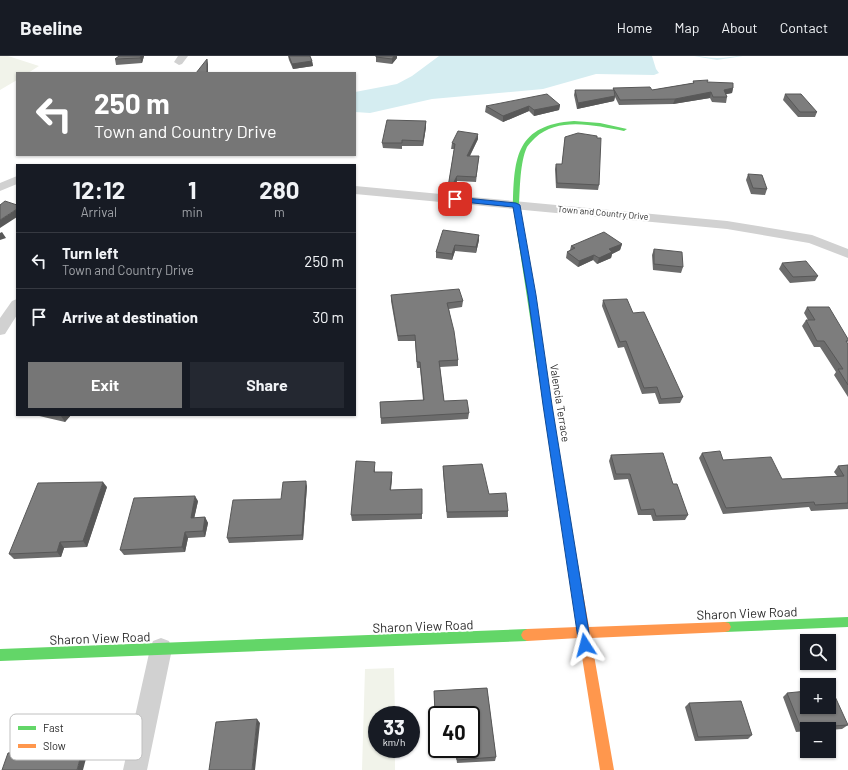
<!DOCTYPE html>
<meta charset="utf-8">
<style>
:root{--surface:#171b24;--page:#242831;--text:#f1f3f6;--muted:#9ea1a6;--line:#363941;--accent:#767676}
body{margin:0;font-family:Barlow,sans-serif;background:var(--page);color:var(--text);height:100vh;display:flex;flex-direction:column;font-size:15px;white-space:nowrap}
*{box-sizing:border-box;margin:0}
p{font-size:13px;color:var(--muted)}
.icon{flex:none;width:22px;height:22px;fill:none;stroke:currentColor;stroke-width:2;stroke-linecap:round;stroke-linejoin:round}
.map{position:relative;flex:1;overflow:hidden}
.drawer{position:absolute;left:16px;top:108px;width:340px;height:252px;display:flex;flex-direction:column;background:var(--surface);border-radius:0px;box-shadow:0 1px 3px #0004}
.drawer>*{flex:none}
.guide{position:absolute;left:16px;top:16px;width:340px;height:84px;border-radius:0px;box-shadow:0 1px 3px #0004;background:#767676;color:#fff;overflow:hidden}
.fabs{position:absolute;left:800px;top:578px;display:grid;gap:8px}
.fabs a{display:grid;place-items:center;width:36px;height:36px;border-radius:0px;background:var(--surface);box-shadow:0 1px 3px #0004;font-size:20px}
.speed{position:absolute;left:368px;top:650px;display:flex;gap:8px;font-size:20px;font-weight:700;text-align:center}
.speed>*{display:grid;place-content:center;width:52px;height:52px;border-radius:50%;background:var(--surface);box-shadow:0 1px 3px #0004;line-height:1}
.speed small{font-size:10px;font-weight:400}
.speed .limit{border:2px solid #111;border-radius:6px;background:#fff;color:#111}
.pin{position:absolute;display:grid;place-items:center;width:34px;height:34px;color:#fff;margin:-17px;border-radius:8px;box-shadow:0 2px 6px #0006}
.me{position:absolute;width:44px;margin:-22px;rotate:351deg;stroke-linejoin:round;filter:drop-shadow(0 0 3px #0008)}
.turn{display:flex;align-items:center;gap:14px;height:84px;padding:0 12px;font-size:18px}
.turn .icon{width:52px;height:52px;stroke-width:2.5}
.turn b{display:block;font-size:28px;line-height:34px}
.eta{display:flex;justify-content:space-evenly;align-items:center;height:68px;text-align:center}
.eta b{font-size:24px;font-weight:700;line-height:28px}
.primary-button{display:flex;gap:8px;margin-top:auto;padding:8px 12px}
.primary-button a{flex:1;height:46px;border-radius:0px;background:var(--accent);color:#fff;font-size:16px;font-weight:700;line-height:46px;text-align:center}
.primary-button a+a{background:var(--page);color:var(--text)}
ul{padding:0;list-style:none}
li{display:flex;align-items:center;gap:12px;height:56px;padding:0 12px;border-top:1px solid var(--line)}
li div{flex:1}
li b{display:block;font-size:15px}
li em{font-style:normal}
header{display:flex;align-items:center;gap:24px;box-sizing:border-box;height:56px;padding:0 20px;background:var(--surface);border-bottom:1px solid var(--line)}
header strong{font-size:19px}
nav{display:flex;gap:22px;margin-inline-start:auto;font-size:14px}
.map>svg:first-child{display:block}
.green{fill:#f1f3ea}
.water{fill:#d5edf1}
.lines{fill:none;stroke-linecap:round;stroke-linejoin:round}
.stream{fill:#d5edf1;fill-rule:evenodd}
.street{fill:#d1d1d1;fill-rule:evenodd}
.fast{fill:#63d668;fill-rule:evenodd}
.slow{fill:#ff974d;fill-rule:evenodd}
.wall{fill:#6c6c6c}
.shaded-wall{fill:#585858}
.building{fill:#7d7d7d;stroke:#585858}
.route{fill:#1a73e8;stroke:#114b97}
.labels{text-anchor:middle;stroke-width:4;stroke-linejoin:round;paint-order:stroke}
.far-street-label{font-size:9px;fill:#2c2c2c;stroke:#fff}
.street-label{font-size:11px;fill:#2c2c2c;stroke:#fff}
.near-street-label{font-size:13px;fill:#2c2c2c;stroke:#fff}
.key{fill:#fff;stroke:#c0c0c0;stroke-width:1}
.key-label{font-size:11px;fill:#2c2c2c}
</style>
<header>
<strong>Beeline</strong>
<nav><a>Home</a><a>Map</a><a>About</a><a>Contact</a></nav>
</header>
<div class="map">
<svg width="848" height="714" viewBox="0 0 848 714">
<rect width="100%" height="100%" fill="#fff"/>
<path class="green" d="M0,0H8L39,10L28,17H17V24L0,34Z
M394,612L395,659H377V693H395V714H362L365,613Z"/>
<path class="water" d="M439,0H652L656,13L659,17L654,19L596,18L543,33L432,43L370,57L355,56V36L397,28L412,20Z"/>
<g class="lines">
<path class="stream" d="M694,0C701,0 709,2 717,2C726,2 734,0 743,0L717,4Z"/>
<path class="street" d="M178,0H188L182,8L179,9L174,6Z
M17,120V128L0,135V127Z
M355,130L727,165L812,179L848,193V202L809,187L727,173L355,138Z
M17,243V259L5,278L0,279V262L12,245Z
M161,582L169,585L172,593L147,714H123L150,593L153,585Z"/>
<path class="fast" d="M574,65L600,67L627,73L624,75C596,70 559,60 535,82C532,85 529,88 527,91C520,106 520,132 519,149L574,486L573,489L569,491L565,489L564,486L513,149C514,100 517,69 574,65Z
M848,561V571L725,576L721,575L719,571L721,567L725,566Z
M527,573L531,575L533,579L531,583L527,585L0,605V593Z"/>
<path class="slow" d="M569,481L573,483L574,486L589,571L725,566L729,567L731,571L729,575L725,576L591,582L614,714H600L579,582L527,585L523,583L521,579L523,575L527,573L578,571L564,486L565,483Z"/>
</g>
<path class="wall" d="M144,0L142,7L116,9L115,3Z
M288,0L312,5L313,10L293,13L289,4Z
M376,0H397V2L392,8L376,6Z
M693,25L707,26L733,32L732,37L726,38L727,41L726,47L712,46L710,42L673,48L619,49L615,41L614,45L577,53L574,39L575,34H613V32L652,34L693,27Z
M785,38L817,56L815,61H798L783,44Z
M560,49L559,54L534,60L529,55L503,66L485,56L486,50Z
M426,65V71L423,90H402V93L383,92L382,87Z
M565,81L597,82L599,129L598,134L556,132L555,113L556,108H562Z
M478,83L470,100H479L476,126L457,125L451,138L448,137V131L454,93H451L452,87Z
M748,118L767,133L765,139L751,138L746,124Z
M479,179V184L476,197L455,195L452,204L436,202V196Z
M622,188L620,194L612,198L611,202L597,208L593,204L578,211L566,202L567,196L570,194L571,190Z
M654,193L683,211L681,217L653,214L652,199Z
M782,207L818,220L815,225L790,227L779,213Z
M391,239L463,245L462,251L449,253L458,304V310L440,311L444,345L469,357L468,363L381,368L380,346L423,344L420,312H417L415,285H398L391,245Z
M603,244L633,257L683,341L680,347L659,348L655,337L642,338L624,291L618,292L602,250Z
M807,251L848,283L847,287L848,288V341L834,319L836,316L820,291H814L802,270L806,264H808L804,257Z
M35,359H71L65,366Z
M702,397L782,423L837,420L834,416L838,410L848,409V453L811,455L809,451L723,458L699,402Z
M611,399L673,428L688,459L685,464L653,465L651,459H638L628,423L614,424L609,405Z
M443,410L489,438L508,455V461L447,462L443,415Z
M375,412V416L392,422L391,434L422,433V463L352,465L351,459Z
M307,430L303,484L229,487L227,482L281,443Z
M107,431L87,491L64,492L61,501L14,503L9,498Z
M198,445L194,462L205,461L208,467L205,481L188,482L185,496L124,499L120,494Z
M487,632L496,701L495,705L457,707L455,693H471V659H452V658L435,660L434,635Z
M787,637L848,669L842,673L829,674V673H807V675L796,676L783,641Z
M689,647L752,679L748,683L695,685L685,651Z"/>
<path class="shaded-wall" d="M141,0H144L142,7L140,2Z
M394,0H397V2L392,8V3Z
M207,3L208,8V17H207Z
M312,5L313,10L293,13L292,8Z
M733,32L732,37L722,39L724,34Z
M711,36L710,42L673,48L675,43Z
M615,40L614,45L577,53L578,47Z
M560,49L559,54L534,60V54Z
M529,50V55L503,66V60Z
M426,65V71L423,90V85Z
M478,78V83L467,105V100Z
M457,120V125L451,138V132Z
M17,153V161L0,172V164Z
M2,176L6,182L0,184V177Z
M479,179V184L476,197V191Z
M622,188L620,194L612,198L611,202L597,208L599,202L609,193Z
M455,189V195L452,204V198Z
M594,199L593,204L578,211L579,205Z
M62,359H71L65,366L61,360Z
M392,416V422L390,440V434Z
M306,425L307,430L303,484L302,479Z
M103,426L107,431L87,491L83,485Z
M195,440L198,445L193,468L191,462Z
M205,461L208,467L205,481L203,475Z
M185,476L188,482L185,496L182,491Z
M60,486L64,492L61,501L57,496Z
M257,663L260,667L255,714H252Z
M83,692L88,695L83,714H77Z"/>
<path class="building" d="M119,0H141L140,2L115,3Z
M289,0H310L312,5L292,8Z
M376,0H394L392,3L376,1Z
M207,3V17H196Z
M708,24L707,26L733,27V32L724,34L727,41H713L711,36L675,43L620,44L613,32L650,31L652,34L694,27L693,25Z
M575,34H614L615,40L578,47Z
M547,38L560,49L534,54L529,50L503,60L486,50Z
M785,38H801L817,56H800Z
M387,64L426,65L423,85L402,84V87H382Z
M458,75L478,78L467,100H479L476,121L457,120L451,132L448,131L455,88L452,87Z
M578,77L597,80V82H601L599,129L557,127L556,108H562L565,81Z
M748,118L762,119L767,133L753,132Z
M5,145L17,149V153L0,164V149Z
M443,174L479,179L476,191L455,189L452,198L436,196Z
M604,176L622,188L609,193L612,196L599,202L594,199L579,205L567,196L575,192L571,190Z
M654,193L682,196L683,211L654,208Z
M806,205L818,220L793,221L782,207Z
M459,233L463,245L447,247L454,275L458,304L439,305L444,345L467,344L469,357L381,362L380,346L424,344L420,306H417L415,279L398,280L391,239Z
M627,243L633,257L644,256L683,341L661,343L657,331L644,332L626,285L620,286L603,244Z
M807,251H829L848,283V285H846L848,288V329L838,313H843L824,285H817L806,264H815Z
M720,395L723,404L771,401L782,423L844,420L838,410L848,409V447L815,449L814,446L726,452L702,397Z
M663,397L673,428H677L688,459L656,460L654,453L641,454L630,418H616L611,399Z
M356,405L375,406L374,416H392L390,434L422,433V458L351,459Z
M482,408L489,438L506,437L508,455L447,456L443,410Z
M306,425L302,479L227,482L233,444L281,443L283,426Z
M103,426L83,485L60,486L57,496L9,498L38,427Z
M195,440L191,462L205,461L203,475L185,476L182,491L120,494L134,442Z
M487,632L496,701L457,704L456,693H471V659H453V654L435,656L434,635Z
M829,634H832L848,669L801,672L787,637L807,635V651H829Z
M741,645L752,679L698,681L689,647Z
M257,663L252,714H209L216,666Z
M83,692L77,714H2L8,697Z"/>
<path class="route" d="M455,141L516,147L520,149L536,239L552,349L591,589L589,593L585,595L581,593L579,589L543,349L528,239L513,151L453,145L452,143Z"/>
<g class="labels">
<g class="far-street-label">
<text transform="translate(603 157) rotate(5)" y="3">Town and Country Drive</text>
</g>
<g class="street-label">
<text transform="translate(560 347) rotate(81)" y="4">Valencia Terrace</text>
</g>
<g class="near-street-label">
<text transform="translate(747 557) rotate(-2)" y="5">Sharon View Road</text>
<text transform="translate(423 570) rotate(-2)" y="5">Sharon View Road</text>
<text transform="translate(100 582) rotate(-2)" y="5">Sharon View Road</text>
</g>
</g>
<rect x="10" y="658" width="132" height="46" rx="6" class="key"/>
<rect x="18" y="670" width="18" height="4" fill="#63d668"/>
<rect x="18" y="688" width="18" height="4" fill="#ff974d"/>
<g class="key-label">
<text x="43" y="676">Fast</text>
<text x="43" y="694">Slow</text>
</g>
</svg>
<div class="fabs">
<a><svg class="icon" aria-label="search" viewBox="0 0 24 24"><circle cx="10" cy="10" r="6"/><path d="M15 15l6 6"/></svg></a>
<a>+</a>
<a>−</a>
</div>
<div class="speed"><div>33<small>km/h</small></div><div class="limit">40</div></div>
<div class="pin" style="left:455px;top:143px;background:#d93025"><svg class="icon" aria-label="arrive" viewBox="0 0 24 24"><path d="M6 21V4h12l-3 4 3 4H6"/></svg></div>
<svg class="me" style="left:585px;top:589px" viewBox="-20 -20 40 40"><path d="M0-17L14 15 0 8-14 15z" fill="#1a73e8" stroke="#fff" stroke-width="4"/></svg>
<div class="guide">
<div class="turn"><svg class="icon" aria-label="left" viewBox="0 0 24 24"><path d="M17 20v-9H6M10 6l-5 5 5 5"/></svg><div><b>250 m</b>Town and Country Drive</div></div>
</div>
<section class="drawer">
<div class="eta">
<div><b>12:12</b><p>Arrival</p></div>
<div><b>1</b><p>min</p></div>
<div><b>280</b><p>m</p></div>
</div>
<ul>
<li><svg class="icon" aria-label="left" viewBox="0 0 24 24"><path d="M17 20v-9H6M10 6l-5 5 5 5"/></svg><div><b>Turn left</b><p>Town and Country Drive</p></div><em>250 m</em></li>
<li><svg class="icon" aria-label="arrive" viewBox="0 0 24 24"><path d="M6 21V4h12l-3 4 3 4H6"/></svg><div><b>Arrive at destination</b></div><em>30 m</em></li>
</ul>
<div class="primary-button"><a>Exit</a><a>Share</a></div>
</section>
</div>
